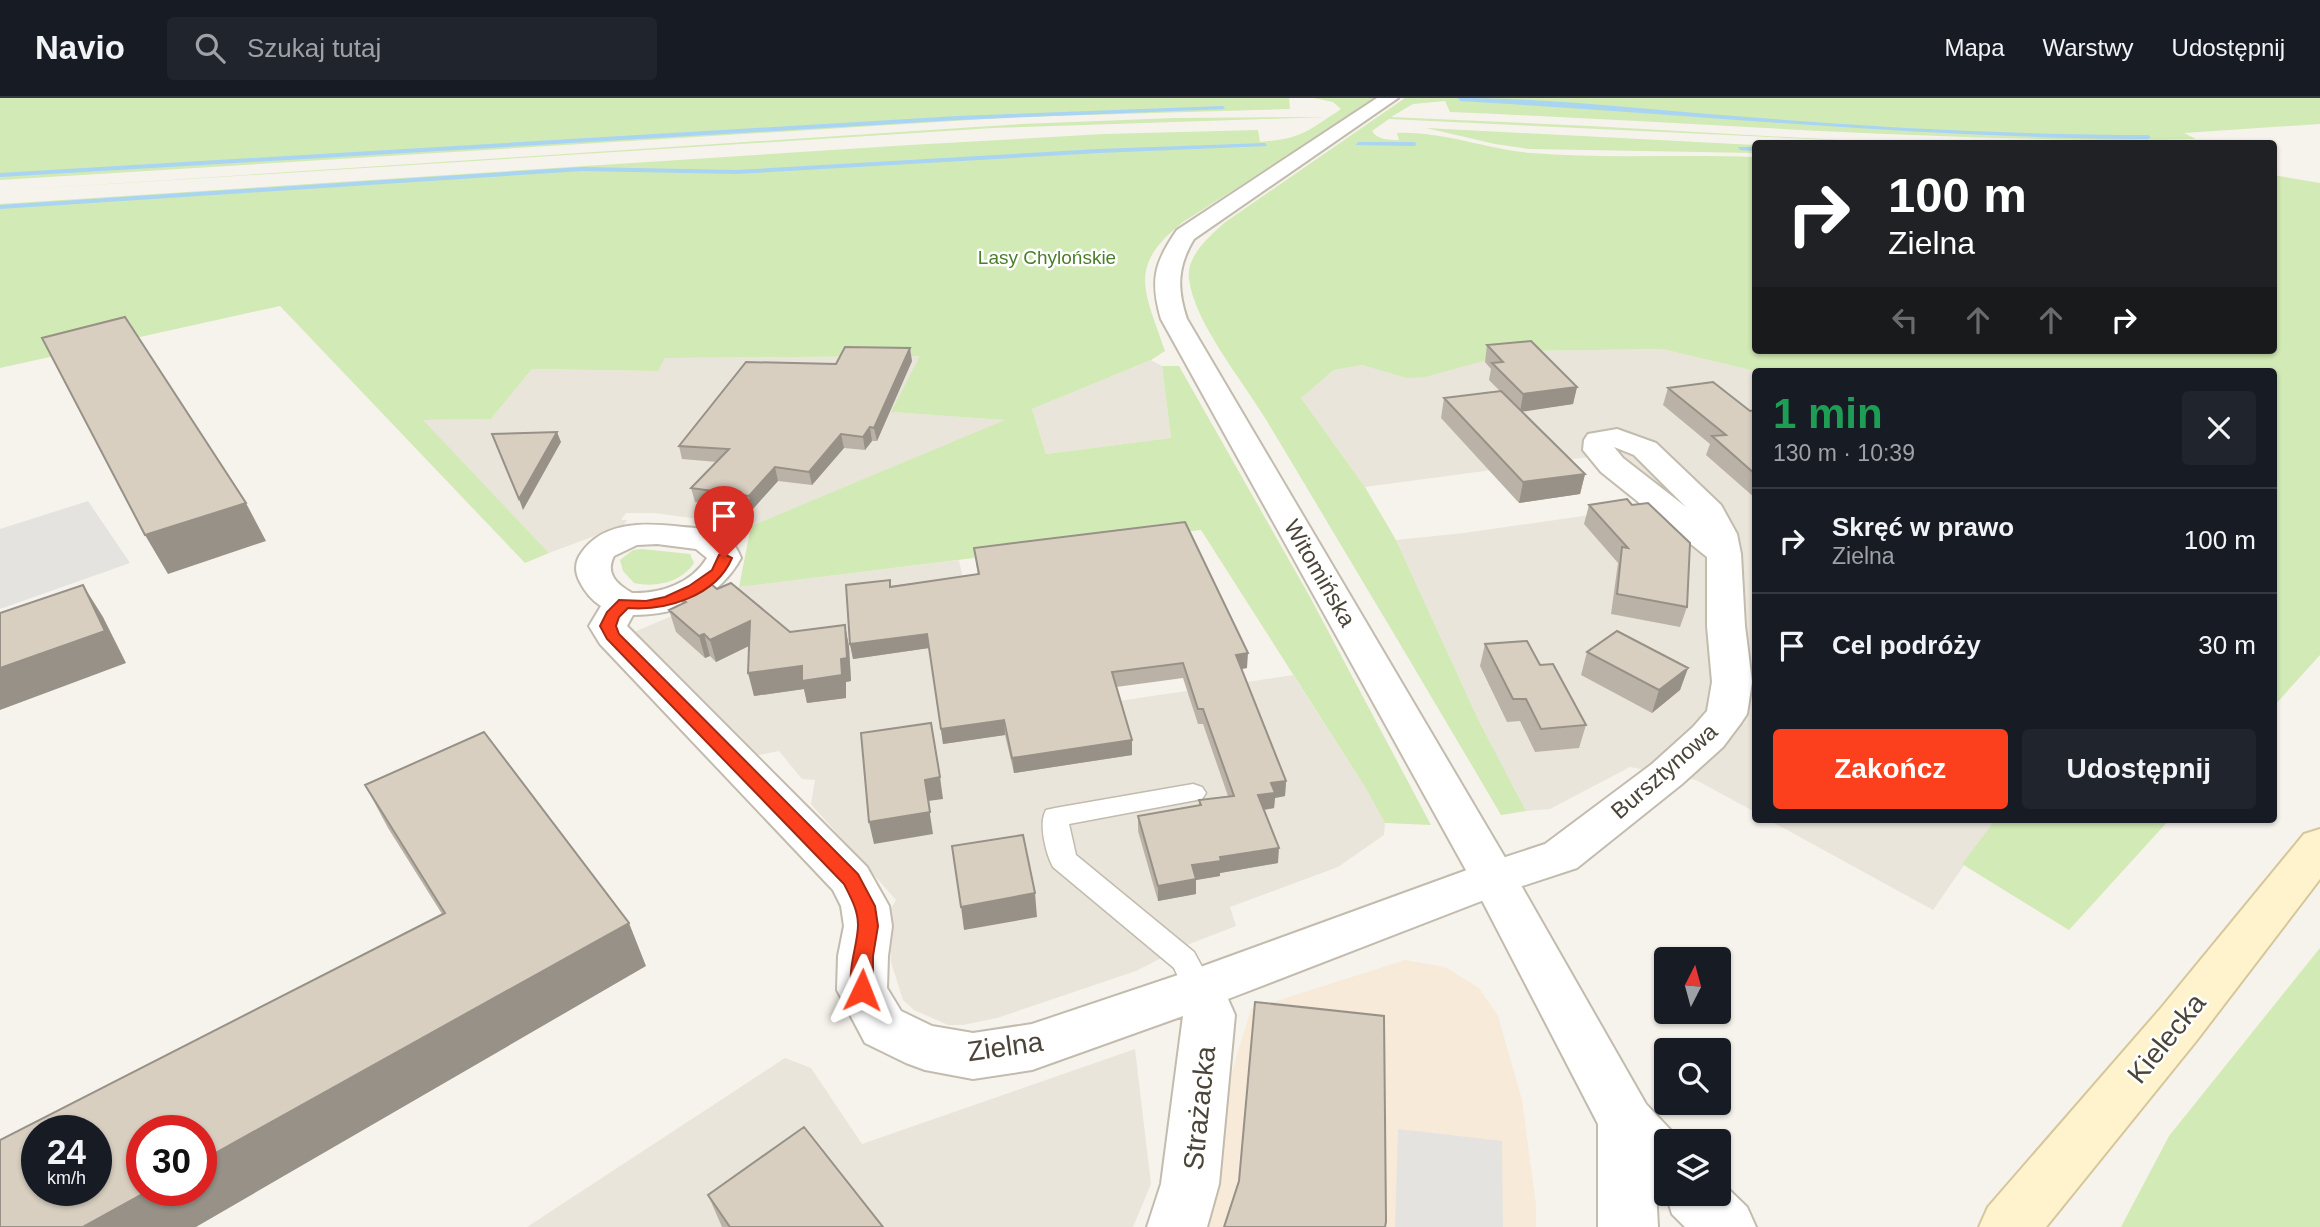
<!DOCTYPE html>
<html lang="pl">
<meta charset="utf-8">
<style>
:root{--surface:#171b24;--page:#20242c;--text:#f1f3f6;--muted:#9ea1a6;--line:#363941;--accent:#fc3f1d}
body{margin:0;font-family:Arial,sans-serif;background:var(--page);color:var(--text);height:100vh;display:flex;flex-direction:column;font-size:26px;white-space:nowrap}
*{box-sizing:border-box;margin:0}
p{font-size:23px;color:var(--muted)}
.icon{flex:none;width:38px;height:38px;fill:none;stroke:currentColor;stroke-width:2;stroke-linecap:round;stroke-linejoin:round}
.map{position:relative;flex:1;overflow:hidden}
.side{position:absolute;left:1752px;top:270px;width:525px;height:455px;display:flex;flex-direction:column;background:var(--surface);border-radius:7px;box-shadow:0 2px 5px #0004}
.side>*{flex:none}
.top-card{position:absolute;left:1752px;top:42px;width:525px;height:214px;border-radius:7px;box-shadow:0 2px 5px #0004;background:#202124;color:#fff;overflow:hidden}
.needle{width:46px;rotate:6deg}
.tools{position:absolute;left:1654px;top:849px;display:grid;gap:14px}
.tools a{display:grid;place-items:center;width:77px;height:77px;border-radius:7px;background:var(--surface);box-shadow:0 2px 5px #0004;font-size:35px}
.speed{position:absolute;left:21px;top:1017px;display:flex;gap:14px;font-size:35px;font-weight:700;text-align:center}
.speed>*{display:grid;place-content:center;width:91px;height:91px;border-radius:50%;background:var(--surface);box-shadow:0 2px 5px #0004;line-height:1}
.speed small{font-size:18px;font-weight:400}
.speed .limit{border:10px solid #d22;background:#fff;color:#111}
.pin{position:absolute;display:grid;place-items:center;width:60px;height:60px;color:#fff;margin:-72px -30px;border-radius:50% 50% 50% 0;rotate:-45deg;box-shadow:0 0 7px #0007}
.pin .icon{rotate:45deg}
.me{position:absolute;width:77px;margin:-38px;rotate:2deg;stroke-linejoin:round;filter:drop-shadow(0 0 5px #0008)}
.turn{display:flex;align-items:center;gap:24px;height:147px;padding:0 21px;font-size:32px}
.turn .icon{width:91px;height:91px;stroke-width:2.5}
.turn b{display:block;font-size:49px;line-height:60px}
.lanes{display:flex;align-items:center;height:66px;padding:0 21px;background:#0003;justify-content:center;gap:35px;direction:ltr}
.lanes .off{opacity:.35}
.round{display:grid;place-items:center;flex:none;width:74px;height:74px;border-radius:7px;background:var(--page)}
.headline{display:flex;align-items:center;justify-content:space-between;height:119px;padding:0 21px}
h1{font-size:42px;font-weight:700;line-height:52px;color:#1e9e55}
.cta{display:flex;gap:14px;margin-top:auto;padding:14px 21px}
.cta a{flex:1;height:80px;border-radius:7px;background:var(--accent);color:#fff;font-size:28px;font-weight:700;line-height:80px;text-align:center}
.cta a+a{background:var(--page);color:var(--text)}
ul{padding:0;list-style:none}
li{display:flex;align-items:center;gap:21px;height:105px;padding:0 21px;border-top:2px solid var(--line)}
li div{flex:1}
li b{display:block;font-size:26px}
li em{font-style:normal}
header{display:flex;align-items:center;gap:42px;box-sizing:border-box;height:98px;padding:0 35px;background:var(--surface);border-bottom:2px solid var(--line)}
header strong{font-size:33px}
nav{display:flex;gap:38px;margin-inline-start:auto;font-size:24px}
.search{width:490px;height:63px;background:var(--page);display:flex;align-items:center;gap:18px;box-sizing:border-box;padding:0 24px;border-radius:7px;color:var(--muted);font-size:26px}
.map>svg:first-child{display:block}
.residential{fill:#eae5da}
.commercial{fill:#f7ead8}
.green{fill:#d2eab5}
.parking{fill:#e5e3e0}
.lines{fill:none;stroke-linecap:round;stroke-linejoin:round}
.stream{fill:#a9d4f2;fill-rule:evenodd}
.service-casing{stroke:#c2bbae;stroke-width:3}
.minor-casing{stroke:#c2bbae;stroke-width:4}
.tertiary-casing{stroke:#c2bbae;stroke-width:4}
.secondary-casing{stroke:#d6c79b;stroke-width:4}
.service{fill:#fff;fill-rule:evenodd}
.minor{fill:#fff;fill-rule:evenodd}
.tertiary{fill:#fff;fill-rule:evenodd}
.secondary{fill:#fff3cd;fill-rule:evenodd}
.wall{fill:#bab2a6}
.shaded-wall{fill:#979187}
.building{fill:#d8cfc1;stroke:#979187;stroke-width:2;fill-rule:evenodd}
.route{fill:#fc3f1d;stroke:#a42913;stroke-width:2}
.labels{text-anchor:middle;stroke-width:5;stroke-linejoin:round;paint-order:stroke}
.far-park-label{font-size:19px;fill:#4a7f2a;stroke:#fff}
.street-label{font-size:23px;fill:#4b4439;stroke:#fff}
.near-street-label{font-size:28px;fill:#4b4439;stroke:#fff}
</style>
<header>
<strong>Navio</strong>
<div class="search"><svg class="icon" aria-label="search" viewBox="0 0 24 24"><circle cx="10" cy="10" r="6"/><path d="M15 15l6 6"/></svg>Szukaj tutaj</div>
<nav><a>Mapa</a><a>Warstwy</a><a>Udostępnij</a></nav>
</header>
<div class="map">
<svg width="2320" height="1129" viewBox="0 0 2320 1129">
<rect width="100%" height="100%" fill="#f6f3ec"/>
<path class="residential" d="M1662,251L1755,273V714L1696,682L1630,669L1550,711L1526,713L1478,621L1396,442L1464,435L1645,409L1589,359L1365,389L1301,300L1334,272L1362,267L1406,280L1520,253Z
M921,258L892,314L1007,322L751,428L654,415H626L621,422H627L624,427L549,455L422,322L491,321L532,271L657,273L665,260Z
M1151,262L1162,268L1171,340L1046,356L1032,311Z
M959,462L991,622L1293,577L1365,689L1385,725L1384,737L1338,769L1230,809L1236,828L1187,847L1136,873L997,920L963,927H948L914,912L903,902L891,864L889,814L896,802L811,706L815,682L802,681L779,653L750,659L632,535L739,489Z
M1767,721H1996L1933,812Z
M1135,951L1151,1086L1133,1129H527L785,960L811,970L862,1046Z"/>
<path class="commercial" d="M1405,862L1445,869L1479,890L1498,918L1522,1002L1536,1107V1129H1206L1218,1096L1226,993L1251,911Z"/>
<path class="green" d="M0,0H1289L1290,11L1019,19L0,82Z
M1314,0H1379L1183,124C1126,169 1145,193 1165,253L1151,262L1032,311L1046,356L1171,340L1162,268H1179L1310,499L1431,727L1385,725L1365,689L1201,432L739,489L751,428L1005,322L891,314L920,258L665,260L658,273L532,271L491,321L423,322L549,455L525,465L280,208L0,270V106L910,47L1104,36L1258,32L1260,44C1301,41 1308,33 1341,11L1333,4Z
M1405,0H2320V26L2184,35L2196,41C1961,46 1697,24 1450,14L1445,3L1413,6L1391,19L1590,28L1894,45L1389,21L1372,33C1377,42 1390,42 1399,42L1397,35C1442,33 1485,51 1530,55C1604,61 1680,56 1755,59V252H2273V77L2320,85V557L2273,609V273H1755L1662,251L1520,253L1425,279L1406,280L1362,267L1334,272L1301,300L1365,389L1396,442L1478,621L1526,713L1501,717C1423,584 1344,452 1265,320C1242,282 1194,224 1189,181C1186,158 1209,139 1224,125Z
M1327,19L993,30L0,93L1021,26L1174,20Z
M1426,30L1755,47V55L1530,51L1495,46Z
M642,451L690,456L694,465C682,484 655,490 634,485L623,473L620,462L633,452Z
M1996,721H2170L2069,832L1962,766Z
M2320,850V1129H2121L2169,1038Z"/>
<path class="parking" d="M88,403L130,465L0,511V431Z
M1398,1031L1502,1043L1503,1129H1395Z"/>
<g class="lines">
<path class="stream" d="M1458,0C1550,0 1642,11 1734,18C1872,29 2009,37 2148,37L2151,39L2148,41C1918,40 1689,16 1460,3Z
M1223,8L1225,11L958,22L0,79V75L958,18Z
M1358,44H1414L1417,46L1414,48L1356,47Z
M1265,45L1267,48L1099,55L736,76L582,73L0,111V107L582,69L736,72L1099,51Z
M1738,49H1755V53L1740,52Z"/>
<g class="service-casing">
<path id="service" d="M1193,686L1202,689L1206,695L1202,701L1069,726L1076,757L1194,854L1214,891L1210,900L1199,903L1188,900L1174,870L1053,769C1046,756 1038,725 1046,712L1055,710Z"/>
</g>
<g class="minor-casing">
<path id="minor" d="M1617,331L1656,345L1721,407L1737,436L1741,456L1745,528L1752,584L1747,616L1741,625L1723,649L1682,686L1577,770L1510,792L1228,901L1235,917L1219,1086L1207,1129H1147L1161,1086L1183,918L1032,972L973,981L925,972L906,965L865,945L837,892L838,858L844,828L841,808L833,792L600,546L589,528L601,508C592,502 585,494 580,484C574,473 575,463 582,454C605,422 648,425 683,429C696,430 713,431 725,439C733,443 738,452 741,460C719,500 679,517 633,517L627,528L867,769L889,808L892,828L888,858L887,890L901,913L932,928L973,935L1032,926L1184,875L1478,768L1545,746L1652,666L1693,629L1707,613L1712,584L1707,528V459L1601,374L1583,352L1584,342L1588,336ZM1614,349L1634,357L1686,409L1623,360ZM657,446L696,451L707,460C691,486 660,496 632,495C616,486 605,475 614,458L637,447Z"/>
</g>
<g class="tertiary-casing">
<path id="tertiary" d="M1377,0H1398L1194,141C1177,169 1177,191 1187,221L1510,768L1646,1006L1681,1043H1666V1096H1718V1081L1747,1109L1756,1129H1685L1672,1116L1665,1093L1656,1090L1658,1129H1598V1026L1472,783L1161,221C1150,183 1154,165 1177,132Z"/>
</g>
<g class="secondary-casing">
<path id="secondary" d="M2320,731V781L2197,942L2046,1129H1979L1988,1109L2161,910L2304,736Z"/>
</g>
<use href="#service" class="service"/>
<use href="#minor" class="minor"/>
<use href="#tertiary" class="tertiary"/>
<use href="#secondary" class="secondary"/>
</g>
<path class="wall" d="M1487,247L1577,289L1573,306L1522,313L1585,376L1580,396L1519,405L1441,320L1444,300L1500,293L1489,282L1491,271L1485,264Z
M912,263L877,343H872L865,352L844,350L812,387L778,383L752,412L695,404L691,390L717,364L682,361L679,348L836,266Z
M1668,290L1750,313L1755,312V400L1706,357L1710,346L1663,307Z
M1589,407L1687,509L1680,529L1611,516L1618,465L1584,426Z
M974,450L1247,570L1241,571L1286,683L1285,698L1275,700L1274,710L1264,712L1278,765L1220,775V778L1196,782V796L1158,803L1138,733V718L1199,707V702L1228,698L1203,626H1198L1183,580L1116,589L1132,657L1014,675L1005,637L943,646L929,550L853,561L850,546L891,488L978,477Z
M717,491L790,534L845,527L849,549L851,583L846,584V600L807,605L804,591L754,598L749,548L716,564L710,558L705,560L676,534L669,512L682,506L680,499Z
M1485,546L1540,567L1586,627L1579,650L1535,654L1520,623L1507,624L1480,568Z
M1587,554L1688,570L1680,592L1652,615L1581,577Z
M365,687L646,868L442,816L388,730Z
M708,1097L883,1129H722Z"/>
<path class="shaded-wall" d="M910,250L912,263L877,343L874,330Z
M1577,289L1573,306L1520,314L1523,296Z
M870,329L872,343L865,352L863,339Z
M557,334L561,344L523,412L519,401Z
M841,336L844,350L812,387L809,374Z
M775,369L778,383L752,412L749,398Z
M1585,376L1580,396L1519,405L1523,384Z
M246,405L266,443L168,476L145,437Z
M83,487L103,519L126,565L0,612V570Z
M750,523L755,545L716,564L710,542Z
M845,527L849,549L851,583L846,584V600L807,605L804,591L754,598L748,575L841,561Z
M704,536L710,558L705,560L699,538Z
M927,536L929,550L853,561L850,546Z
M1248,555L1247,570L1235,572L1236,557Z
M1688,570L1680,592L1652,615L1659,592Z
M1004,622L1005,637L943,646L941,631Z
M1132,642V657L1014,675L1012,660Z
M940,679L943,701L928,703L933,736L874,746L869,724L925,682Z
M1286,683L1285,698L1275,700L1274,710L1257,713L1258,697L1271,685Z
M1279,750L1278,765L1220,775V778L1196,782V796L1158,803V788L1192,767L1220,759Z
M1035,795L1037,819L964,832L961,809Z
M629,825L646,868L196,1129H83L150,1092H201V1063Z"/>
<path class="building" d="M125,219L246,405L145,437L42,240Z
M1531,243L1577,289L1523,296L1492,265L1503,264L1487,247Z
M845,249L910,250L874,330L870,329L863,339L841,336L809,374L775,369L749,398L691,390L729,351L679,348L746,264L836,266Z
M1713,284L1750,313L1755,312V376L1712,338L1726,337L1668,290Z
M1501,293L1585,376L1523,384L1444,300Z
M557,334L519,401L492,336Z
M1627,401L1632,407L1648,405L1690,445L1687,509L1617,496L1622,449L1628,450L1589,407Z
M1185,424L1248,555L1236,557L1286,683L1271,685L1275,695L1258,697L1279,750L1220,759L1221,763L1192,767L1196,781L1158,788L1138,718L1201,707L1199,702L1234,698L1203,611H1198L1183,565L1112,574L1132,642L1012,660L1004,622L941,631L927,536L850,546L846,487L890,482V489L979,476L974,450Z
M731,485L790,534L845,527L847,560L841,561L842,577L802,583V568L748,575L750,523L710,542L704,536L699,538L669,512L686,504L680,499L711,486L717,491Z
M83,487L105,533L0,570V515Z
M1617,533L1688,570L1659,592L1587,554Z
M1527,543L1540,567L1553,566L1586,627L1541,631L1526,601H1513L1485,546Z
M931,625L940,679L925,682L930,714L869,724L861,635Z
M484,634L629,825L201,1063V1032H142V1092H150L83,1129H0V1042L445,815L365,687ZM37,1032H96V1092H37Z
M1023,737L1035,795L961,809L952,748Z
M1255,904L1384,918L1386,1124L1385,1129H1224L1239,1083Z
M804,1029L883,1129H730L708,1097Z"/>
<path class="route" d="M724,456L732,460C716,498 666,513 628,510L619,519L616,528L619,536L858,776L875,808L878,828L873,858V892L870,898L862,901L855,898C844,877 858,849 858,827C858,812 851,800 844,786L607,541L600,528L607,514L619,502L646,503L665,499L689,488L712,472L719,457Z"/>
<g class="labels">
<g class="far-park-label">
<text x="1047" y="166">Lasy Chylońskie</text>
</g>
<g class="street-label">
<text transform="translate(1320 475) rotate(60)" y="8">Witomińska</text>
<text transform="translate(1664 673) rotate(-41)" y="8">Bursztynowa</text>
</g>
<g class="near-street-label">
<text transform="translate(2166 940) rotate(-51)" y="10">Kielecka</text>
<text transform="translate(1005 948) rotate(-8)" y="10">Zielna</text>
<text transform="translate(1199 1010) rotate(-84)" y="10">Strażacka</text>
</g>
</g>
</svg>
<div class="tools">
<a><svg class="needle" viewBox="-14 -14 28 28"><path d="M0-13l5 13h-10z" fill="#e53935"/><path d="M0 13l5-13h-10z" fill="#9ea1a6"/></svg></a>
<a><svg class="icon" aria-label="search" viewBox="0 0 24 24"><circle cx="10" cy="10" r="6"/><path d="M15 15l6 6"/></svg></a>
<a><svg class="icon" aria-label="layers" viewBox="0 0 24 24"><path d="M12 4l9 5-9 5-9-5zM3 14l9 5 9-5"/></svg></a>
</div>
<div class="speed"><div>24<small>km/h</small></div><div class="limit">30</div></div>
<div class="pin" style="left:724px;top:460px;background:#d93025"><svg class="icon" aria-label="arrive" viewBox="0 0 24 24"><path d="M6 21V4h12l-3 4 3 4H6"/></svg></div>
<svg class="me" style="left:862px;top:892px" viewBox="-20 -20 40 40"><path d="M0-17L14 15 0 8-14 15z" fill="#fc3f1d" stroke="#fff" stroke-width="4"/></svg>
<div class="top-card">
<div class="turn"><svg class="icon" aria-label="right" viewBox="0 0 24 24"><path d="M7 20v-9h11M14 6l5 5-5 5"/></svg><div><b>100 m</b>Zielna</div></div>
<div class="lanes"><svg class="icon off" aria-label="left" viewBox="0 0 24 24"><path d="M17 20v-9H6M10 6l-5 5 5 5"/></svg><svg class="icon off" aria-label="ahead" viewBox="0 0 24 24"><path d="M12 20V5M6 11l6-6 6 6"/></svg><svg class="icon off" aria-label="ahead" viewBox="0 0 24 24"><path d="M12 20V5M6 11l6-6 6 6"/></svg><svg class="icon" aria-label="right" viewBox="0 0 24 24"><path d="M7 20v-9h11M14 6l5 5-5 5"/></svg></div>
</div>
<section class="side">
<div class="headline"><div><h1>1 min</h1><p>130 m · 10:39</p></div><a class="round"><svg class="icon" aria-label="close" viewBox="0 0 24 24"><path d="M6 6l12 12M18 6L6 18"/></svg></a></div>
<ul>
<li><svg class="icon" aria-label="right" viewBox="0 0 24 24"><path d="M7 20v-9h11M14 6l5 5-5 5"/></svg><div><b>Skręć w prawo</b><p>Zielna</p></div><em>100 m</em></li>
<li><svg class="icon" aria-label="arrive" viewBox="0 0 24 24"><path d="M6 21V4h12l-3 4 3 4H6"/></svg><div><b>Cel podróży</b></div><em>30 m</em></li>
</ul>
<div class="cta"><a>Zakończ</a><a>Udostępnij</a></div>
</section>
</div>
